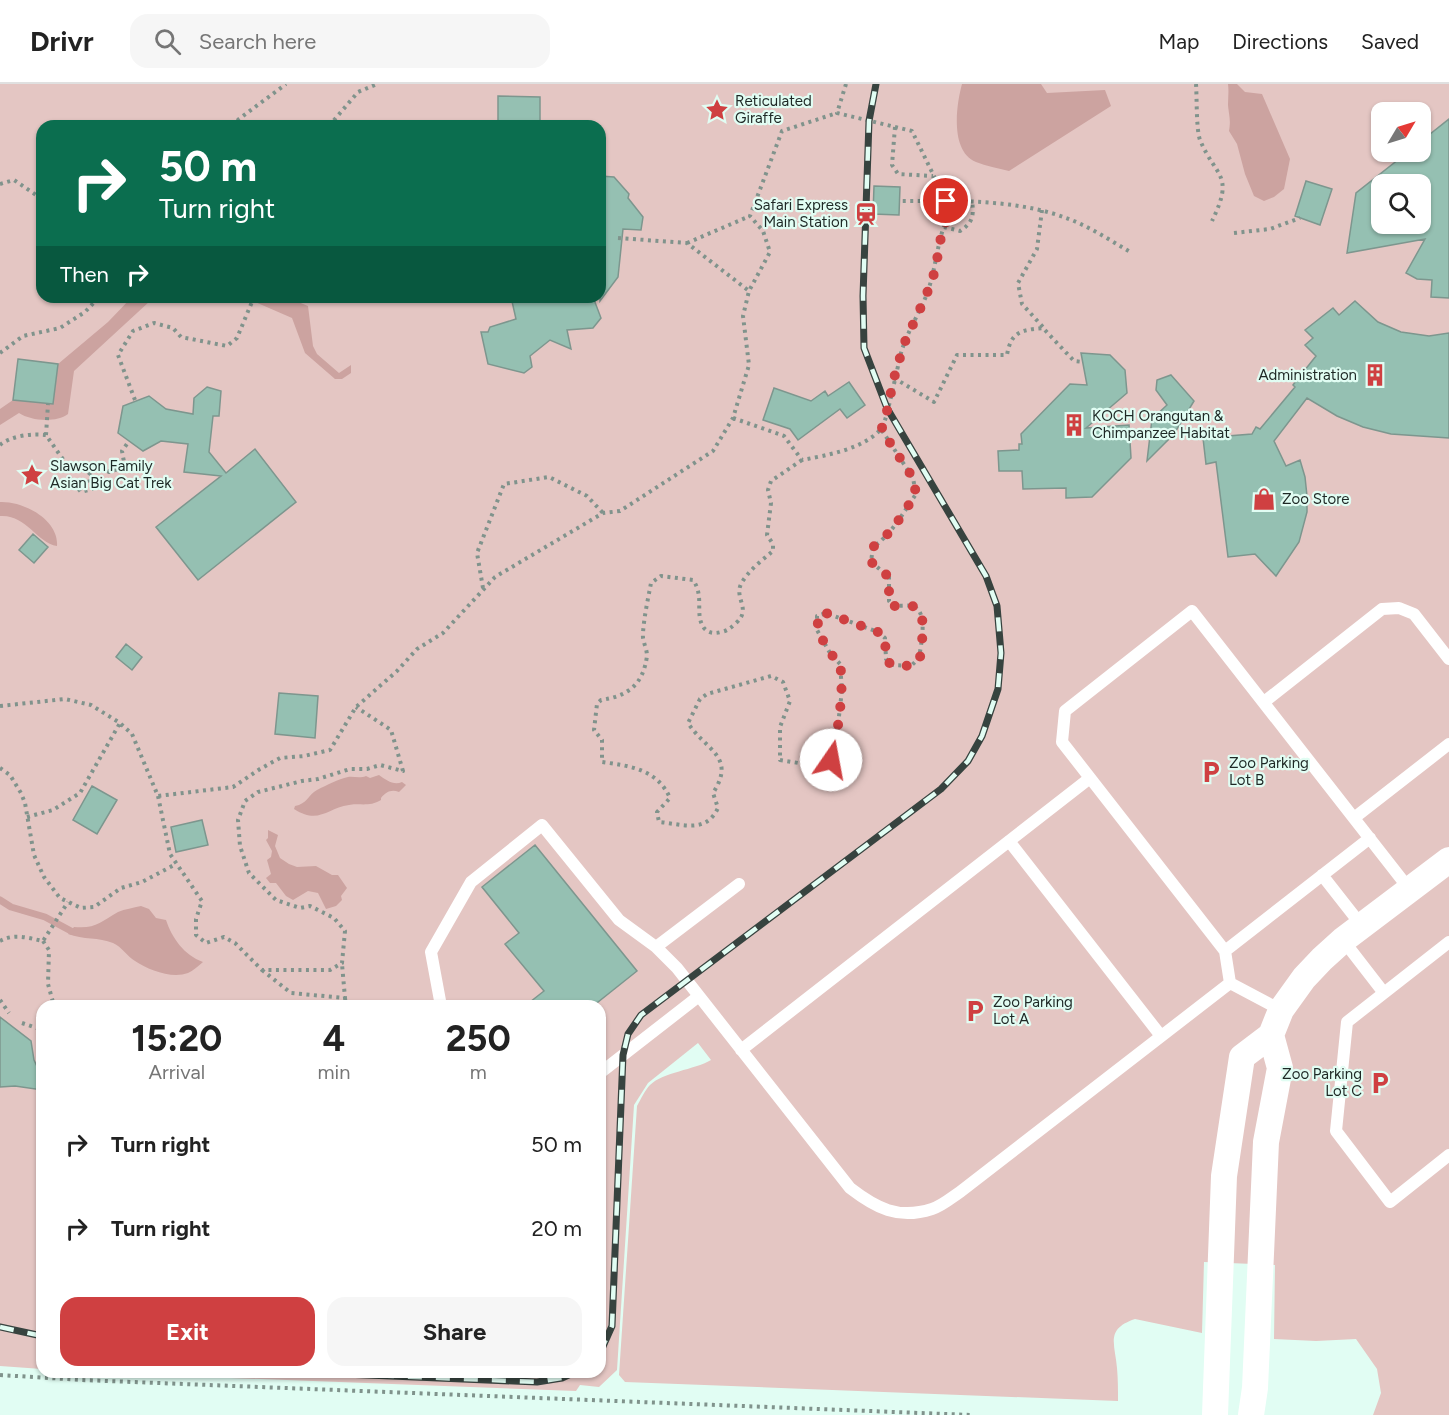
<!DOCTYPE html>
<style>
:root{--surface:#fff;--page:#f6f6f6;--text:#222;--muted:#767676;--line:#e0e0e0;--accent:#cf4041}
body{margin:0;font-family:Figtree,sans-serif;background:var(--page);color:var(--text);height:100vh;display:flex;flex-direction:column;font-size:22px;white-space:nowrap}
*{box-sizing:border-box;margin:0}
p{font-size:20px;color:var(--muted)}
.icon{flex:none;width:33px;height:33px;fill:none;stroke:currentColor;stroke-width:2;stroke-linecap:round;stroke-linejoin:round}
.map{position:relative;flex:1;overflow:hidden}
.details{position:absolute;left:36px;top:916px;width:570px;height:378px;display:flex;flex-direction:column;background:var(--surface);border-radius:18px;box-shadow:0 2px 4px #0004}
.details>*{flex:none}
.banner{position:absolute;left:36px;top:36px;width:570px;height:183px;border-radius:18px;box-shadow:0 2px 4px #0004;background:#0b6e4f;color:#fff;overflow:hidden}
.needle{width:39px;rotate:52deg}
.buttons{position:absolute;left:1371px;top:18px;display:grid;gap:12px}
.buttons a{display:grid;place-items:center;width:60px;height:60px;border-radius:12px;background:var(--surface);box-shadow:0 2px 4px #0004;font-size:30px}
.pin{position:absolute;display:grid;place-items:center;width:51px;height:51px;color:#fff;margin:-26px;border:3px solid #fff;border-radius:50%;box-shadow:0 2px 6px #0007}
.me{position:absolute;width:66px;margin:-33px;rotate:12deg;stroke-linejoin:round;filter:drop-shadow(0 0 4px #0008)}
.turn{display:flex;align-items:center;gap:21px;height:126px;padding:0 24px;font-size:27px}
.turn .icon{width:78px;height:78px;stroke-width:2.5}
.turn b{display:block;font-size:42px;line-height:51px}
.then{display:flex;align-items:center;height:57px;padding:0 24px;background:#0003;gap:12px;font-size:22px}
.eta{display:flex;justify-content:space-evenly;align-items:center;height:102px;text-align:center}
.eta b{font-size:36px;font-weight:700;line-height:42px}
.primary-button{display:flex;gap:12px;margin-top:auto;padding:12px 24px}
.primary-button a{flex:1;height:69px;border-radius:18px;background:var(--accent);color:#fff;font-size:24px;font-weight:700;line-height:69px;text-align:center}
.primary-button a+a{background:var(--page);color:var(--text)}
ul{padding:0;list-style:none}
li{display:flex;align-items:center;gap:18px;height:84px;padding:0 24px}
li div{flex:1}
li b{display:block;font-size:22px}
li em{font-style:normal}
header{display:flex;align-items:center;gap:36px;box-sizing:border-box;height:84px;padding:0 30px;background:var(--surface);border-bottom:2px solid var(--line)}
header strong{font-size:28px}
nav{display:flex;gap:33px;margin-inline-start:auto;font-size:21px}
.search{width:420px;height:54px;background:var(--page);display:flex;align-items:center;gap:15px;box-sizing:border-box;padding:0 21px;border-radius:18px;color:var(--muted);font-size:22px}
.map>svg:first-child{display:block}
.green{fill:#e4c6c3;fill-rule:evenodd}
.water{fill:#cca3a0}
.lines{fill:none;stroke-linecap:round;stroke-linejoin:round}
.stream{stroke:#cca3a0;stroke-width:7}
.building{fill:#95c0b2;stroke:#7d968e;stroke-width:1.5;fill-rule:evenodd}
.path{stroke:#80938c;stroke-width:4;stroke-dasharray:3 4.5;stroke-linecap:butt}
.service{stroke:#fff;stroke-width:12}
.minor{stroke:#fff;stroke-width:26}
.rail-casing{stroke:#37433f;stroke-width:7}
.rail{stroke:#e1fdf3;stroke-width:4.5;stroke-dasharray:14;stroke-linecap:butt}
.route{stroke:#cf4041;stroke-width:10;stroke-dasharray:0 18}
.labels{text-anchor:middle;stroke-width:4.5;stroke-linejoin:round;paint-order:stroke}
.poi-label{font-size:15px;fill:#1e2825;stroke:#e1fdf3;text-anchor:start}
</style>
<header>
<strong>Drivr</strong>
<div class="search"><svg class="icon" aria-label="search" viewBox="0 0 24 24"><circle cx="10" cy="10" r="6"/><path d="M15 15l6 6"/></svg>Search here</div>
<nav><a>Map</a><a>Directions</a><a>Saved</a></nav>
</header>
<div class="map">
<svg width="1449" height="1331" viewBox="0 0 1449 1331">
<rect width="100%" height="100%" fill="#e1fdf3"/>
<path class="green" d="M0,0H1449V1331H1373L1381,1309L1377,1285L1356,1255L1316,1257L1274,1255L1275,1181L1204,1178L1202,1249L1135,1235C1105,1245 1115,1260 1117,1284C1118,1295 1118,1306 1118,1317L625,1298L619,1291L637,1022C641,1015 645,1006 650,1001C663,988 694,986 711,976L698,959L648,999L634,1021L617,1286L599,1303L580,1301L576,1307L100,1289L600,1288V922H42V1285L0,1282ZM1382,28H1420V68H1382ZM42,42H600V213H42ZM1382,100H1420V140H1382Z"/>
<path class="water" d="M962,0H1041L1047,9L1105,6L1111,22L1009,87C998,84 986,82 976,78C950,67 956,22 962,0Z
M1237,0L1245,8L1262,10L1290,75L1284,105L1274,113L1264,117L1254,112L1245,90L1237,60L1229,47C1231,35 1229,32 1228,21C1228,14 1229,8 1228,0Z
M132,213H157L150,217L74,287L68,330C56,339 31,337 19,329L0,341V325L13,316L53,320L58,280L108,238Z
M244,213H286L308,222L313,262L317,270L339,289L351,281V289L342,295H335L305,269L292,234Z
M0,418C24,417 59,436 57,462C36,458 26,430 0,432Z
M379,691C386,696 394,702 402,698L406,701L399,708C391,705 386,708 381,714V716C370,723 361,719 349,721C327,724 319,741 294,725L295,722C307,720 308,711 317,706C327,701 338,695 348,693C354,692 359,695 366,692L370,694Z
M268,746L278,751L275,762L280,774L289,780L297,783L316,782L332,791H338L347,804L341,812L342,816L336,822L326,825L318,809L308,807L293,816L286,812L276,799H270L266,794L271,790L267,776L271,773L272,767L266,756L268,754Z
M141,822L149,825L156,834L166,836C172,854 184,871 203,878C198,882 193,887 188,889C172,895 148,886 135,877C127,872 122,863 113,859C99,853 83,856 68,850L74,843C96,845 100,838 118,828C125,825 133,824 141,822Z"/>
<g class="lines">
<path class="stream" d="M0,816L11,823L45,833L71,847"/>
</g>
<path class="building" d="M498,12L540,13V42H498Z
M1449,35V214L1431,213L1432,196L1417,195L1406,189L1425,155L1347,169L1356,109L1408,68H1420V58ZM1382,100H1420V140H1382Z
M600,92L614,93L629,110L628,114L643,133L641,146L623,145L618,193L600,217Z
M1306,97L1332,105L1320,141L1295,132Z
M874,102L900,103L899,131L873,130Z
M511,213H593L601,234L593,244L567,246L571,265L550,256L530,272L532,283L524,289L488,280L481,248H488L490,243L516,235Z
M1355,217L1378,238L1401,248L1429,252L1449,249V354L1391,350L1363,343L1337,332L1307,314L1274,357L1286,382L1300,376L1305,393L1307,412V428L1299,458L1276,492L1255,470L1228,473L1216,378L1206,380L1203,354L1252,350L1256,343L1260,345L1295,303L1293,301L1316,272L1305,261L1313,254L1305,246L1333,224L1339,231Z
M1081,269L1110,271L1125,286L1127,309L1086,344L1129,341L1131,374L1092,413L1066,414V404L1023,405L1022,387H999L998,367L1019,366V360H1022L1021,350L1070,300L1087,301Z
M18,275L58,280L53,320L13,316Z
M1171,291L1194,317L1174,350L1147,377L1152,335L1167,321L1156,306L1157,296Z
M849,298L865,321L847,334L840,325L798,356L790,345L763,336L774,304L811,317L825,307L828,312Z
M207,303L221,307L219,332H213L209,368L226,389L255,365L296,418L198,496L156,443L221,392L184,388L188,360L161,357L143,367L118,349L123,322L149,312L166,325L193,330L194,314Z
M33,450L48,463L34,479L19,466Z
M126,560L142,573L132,586L116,573Z
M279,609L318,612L315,654L275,650Z
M92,702L117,716L97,750L73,736Z
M202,736L208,761L176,768L171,743Z
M535,761L637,887L593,922H525L544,907L505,860L519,849L482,803Z
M0,933L31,957L34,976L42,993V1006L15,1002L0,1003Z"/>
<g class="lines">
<path class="path" d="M846,0L837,29L912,47L946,117C983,117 1030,120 1066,134C1089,142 1111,157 1132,169
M1196,0C1197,13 1196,45 1200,56C1216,94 1235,90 1212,137
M232,42L239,35L286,0
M329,42L358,8L377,0
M895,43L892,81L898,90L933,92
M0,100L14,96L42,115
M1042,126L1037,165L1018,199L1022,220L1043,243
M944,143L960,147C973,139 974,131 972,117
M1234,149L1270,145L1300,134
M618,154L687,159L749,207
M687,159L750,132
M0,269L23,252L60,244L85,228L99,213
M894,294L934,318L957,271H1007C1011,247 1022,246 1043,244L1074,277L1083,278
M135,316L118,271L133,247L154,239L173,244L181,253L227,262L237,254L254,213
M733,334L784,352L802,376C828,371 864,365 882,344C886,339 898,281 901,269C907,248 919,230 927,210C934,190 936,171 941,152C945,136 951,134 946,117H900
M46,351L48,320
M0,361C10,352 33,349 46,351L69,384L70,395L81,408L92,405L88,392L92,387L102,383L109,388L118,385L124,378L122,367L129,357
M802,376L771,397L768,406L771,419L767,451L773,460V467C762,476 748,487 741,500C734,515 752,525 736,539C731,544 727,547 721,548C714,550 708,549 704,544C694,530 705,513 693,496L661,492L651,499C648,515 644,533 643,549C642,557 647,564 647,572C643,601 628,612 601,616L597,620L594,646L602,656V678C630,682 657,685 670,714L657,728L659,738C682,740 706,750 718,724L713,709C737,672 705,666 688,639L700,615L707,610L771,592L783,598L790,617L780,643V676L817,682L831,676L836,658L842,606L840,580L830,569L817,546V532L826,529L878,548L885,554L886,575L892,581L911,582L919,574C921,560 929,526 912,522C906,521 899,522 893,522L889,517V493L871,478L873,463C892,450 903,429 916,410L913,394L881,345
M483,504L477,469L504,400L549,393L587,412L603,429
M0,622L65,615L91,621L120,639L132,650L158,712L233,703L260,685L280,674L304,672L330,666L356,623L397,587L417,565L443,549L495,493L603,429L620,427L713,367L733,334L749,281L743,232L749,207L770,168L763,147L750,132L782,47L837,29
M0,684L10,691L21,709L25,719L34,771L44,793L60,814L81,824L94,823L121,804L142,798L176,780
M158,712L170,770L202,817L196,835V851L206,859L224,853L235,859L262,886H330L342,879L345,847L334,834L310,822L300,824L276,816L249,789L240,762L238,736L245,717L258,708L302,697L318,695L350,685H367L380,681L403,687L391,646L356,623
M27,733L53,726L80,709L120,639
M0,857C15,849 28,854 43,857L68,818
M43,857L49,866L48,900L54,922
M262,886L291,909L345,914L342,880
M345,914L346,922
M0,916L9,929
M22,939L42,946
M0,1291L82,1296L971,1331"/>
<path class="service" d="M1264,618L1382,525L1399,524L1414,530L1449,575
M1354,734L1449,660
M1009,757L1161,952
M1322,791L1362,842
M1343,856L1384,909
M1449,858L1347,938L1336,1047L1390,1118L1449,1071
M656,863L739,800
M1225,867L1370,754
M441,922L431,868L471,798L542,741L619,836L656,863L677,884L850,1104C876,1124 898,1136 932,1125C942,1122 951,1114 960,1108L1230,899
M1281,926L1230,899L1225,867L1062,658L1065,627L1192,527L1410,806
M741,966L1090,694
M600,989L699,912"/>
<path class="minor" d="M1215,1331L1224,1092L1242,973L1271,951L1281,926L1304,894L1322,875L1343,856L1449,776
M1251,1331L1255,1304L1266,1058L1280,984L1271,951"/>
<g class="rail-casing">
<path id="rail" d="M0,1243L42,1252
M600,1269L612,1242L623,971L628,950L641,931L941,705L968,677L982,652L998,605L1001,569L997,522L986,492L887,324L864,264L863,212L869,37L876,0
M296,1288L537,1298L562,1294L575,1288"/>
</g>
<use href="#rail" class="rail"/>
</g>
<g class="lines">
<path class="route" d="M831,676C837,655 845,603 840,582C839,576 833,573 829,568C822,556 818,546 817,532L826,529L878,548L885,554L886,576L892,581L911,582L920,574C921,560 929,526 912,522C906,521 899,522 893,522L889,517V493L871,478L873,463C892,450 903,429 916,410L913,394L881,345L884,341L894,294L904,260L926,212L935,187L941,153L949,129L946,117"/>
</g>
<defs>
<g id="sight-bare" transform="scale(1.8)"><path d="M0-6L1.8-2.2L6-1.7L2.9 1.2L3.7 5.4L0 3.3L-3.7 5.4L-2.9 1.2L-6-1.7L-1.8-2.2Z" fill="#cf4041" stroke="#e1fdf3" stroke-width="2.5" paint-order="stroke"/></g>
<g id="station-bare" transform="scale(1.8)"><path d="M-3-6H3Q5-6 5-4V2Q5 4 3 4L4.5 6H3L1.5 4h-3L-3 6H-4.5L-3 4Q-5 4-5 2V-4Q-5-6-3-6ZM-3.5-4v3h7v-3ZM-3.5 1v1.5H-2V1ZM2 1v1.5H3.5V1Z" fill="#cf4041" stroke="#e1fdf3" stroke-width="2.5" paint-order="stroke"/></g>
<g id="building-bare" transform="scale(1.8)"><path d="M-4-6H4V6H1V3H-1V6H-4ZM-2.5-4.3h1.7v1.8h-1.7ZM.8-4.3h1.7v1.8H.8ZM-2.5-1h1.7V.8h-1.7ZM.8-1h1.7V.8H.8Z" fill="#cf4041" stroke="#e1fdf3" stroke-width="2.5" paint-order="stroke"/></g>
<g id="shop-bare" transform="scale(1.8)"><path d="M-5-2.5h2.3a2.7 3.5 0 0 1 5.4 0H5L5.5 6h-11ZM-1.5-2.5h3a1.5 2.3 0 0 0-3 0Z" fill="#cf4041" stroke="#e1fdf3" stroke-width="2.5" paint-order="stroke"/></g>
<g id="parking-bare" transform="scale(1.8)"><path d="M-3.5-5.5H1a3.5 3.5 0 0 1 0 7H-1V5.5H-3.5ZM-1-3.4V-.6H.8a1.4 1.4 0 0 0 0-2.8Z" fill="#cf4041" stroke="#e1fdf3" stroke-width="2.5" paint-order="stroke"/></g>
</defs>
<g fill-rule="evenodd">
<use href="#sight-bare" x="717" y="26"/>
<use href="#station-bare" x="866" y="130"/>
<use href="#building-bare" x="1375" y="291"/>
<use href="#building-bare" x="1074" y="341"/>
<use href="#sight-bare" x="32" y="391"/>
<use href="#shop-bare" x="1264" y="415"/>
<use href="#parking-bare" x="1211" y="688"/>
<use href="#parking-bare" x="975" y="927"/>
<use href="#parking-bare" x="1380" y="999"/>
</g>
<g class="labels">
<g class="poi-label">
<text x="735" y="22">Reticulated<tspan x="735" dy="17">Giraffe</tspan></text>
<text x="848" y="126" text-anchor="end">Safari Express<tspan x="848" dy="17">Main Station</tspan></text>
<text x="1357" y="296" text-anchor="end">Administration</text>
<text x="1092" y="337">KOCH Orangutan &amp;<tspan x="1092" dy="17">Chimpanzee Habitat</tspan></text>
<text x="50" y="387">Slawson Family<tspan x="50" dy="17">Asian Big Cat Trek</tspan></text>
<text x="1282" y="420">Zoo Store</text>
<text x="1229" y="684">Zoo Parking<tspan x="1229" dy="17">Lot B</tspan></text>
<text x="993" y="923">Zoo Parking<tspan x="993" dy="17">Lot A</tspan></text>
<text x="1362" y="995" text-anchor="end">Zoo Parking<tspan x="1362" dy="17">Lot C</tspan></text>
</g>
</g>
</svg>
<div class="buttons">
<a><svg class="needle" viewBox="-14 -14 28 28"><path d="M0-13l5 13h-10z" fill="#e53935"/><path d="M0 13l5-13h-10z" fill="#767676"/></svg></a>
<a><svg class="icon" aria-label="search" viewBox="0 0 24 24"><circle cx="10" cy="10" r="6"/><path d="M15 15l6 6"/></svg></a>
</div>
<div class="pin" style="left:946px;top:117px;background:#d93025"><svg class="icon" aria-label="arrive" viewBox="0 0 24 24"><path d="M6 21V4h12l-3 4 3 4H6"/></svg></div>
<svg class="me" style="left:831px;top:676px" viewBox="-20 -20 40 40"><circle r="19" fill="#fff"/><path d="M0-13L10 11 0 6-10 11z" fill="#cf4041"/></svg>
<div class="banner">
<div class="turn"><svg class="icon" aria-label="right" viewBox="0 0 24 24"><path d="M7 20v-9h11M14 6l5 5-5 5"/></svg><div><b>50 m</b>Turn right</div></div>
<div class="then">Then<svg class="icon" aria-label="right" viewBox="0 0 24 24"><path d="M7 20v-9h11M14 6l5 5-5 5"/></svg></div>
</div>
<section class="details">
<div class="eta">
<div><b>15:20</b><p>Arrival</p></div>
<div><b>4</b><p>min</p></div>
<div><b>250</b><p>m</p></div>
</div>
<ul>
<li><svg class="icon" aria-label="right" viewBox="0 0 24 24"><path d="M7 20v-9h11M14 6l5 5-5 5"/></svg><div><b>Turn right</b></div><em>50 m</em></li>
<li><svg class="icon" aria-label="right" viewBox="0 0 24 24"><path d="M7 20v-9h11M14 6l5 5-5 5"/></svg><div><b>Turn right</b></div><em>20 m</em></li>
</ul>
<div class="primary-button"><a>Exit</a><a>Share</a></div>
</section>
</div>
